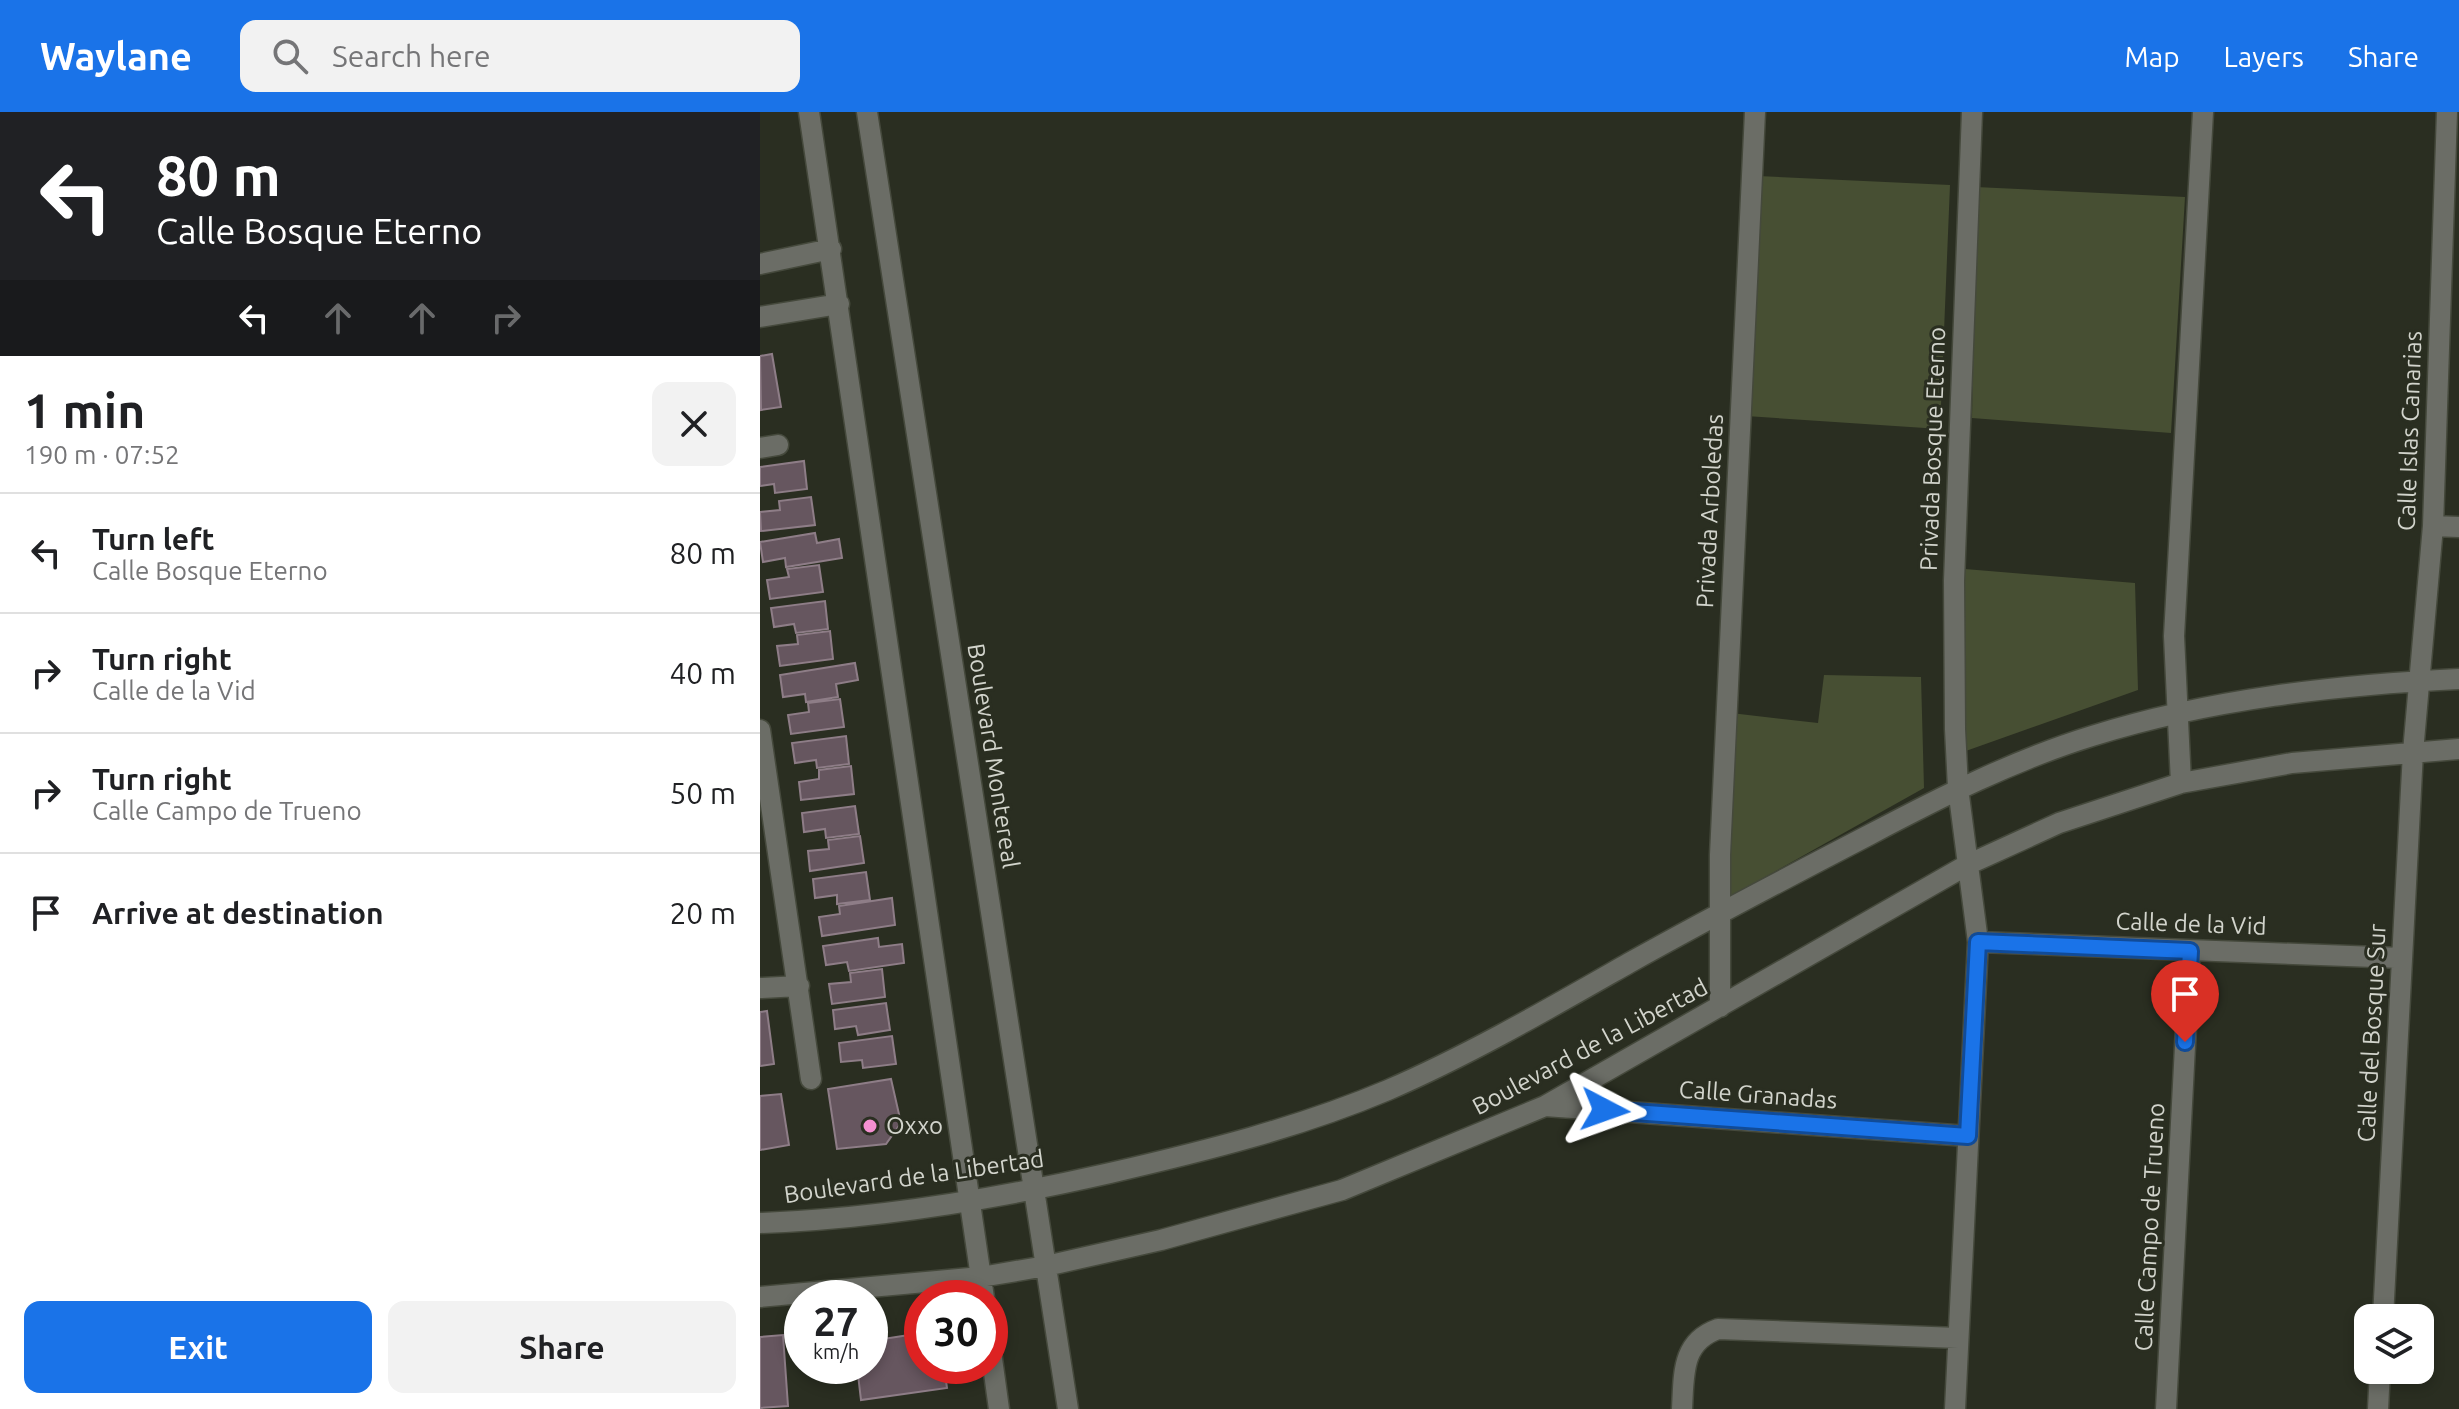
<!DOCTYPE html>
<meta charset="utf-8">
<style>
:root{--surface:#fff;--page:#f2f2f2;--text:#202124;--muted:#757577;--line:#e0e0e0;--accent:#1a73e8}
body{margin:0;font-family:Ubuntu,sans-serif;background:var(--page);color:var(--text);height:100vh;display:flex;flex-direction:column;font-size:30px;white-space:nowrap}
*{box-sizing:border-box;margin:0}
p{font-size:26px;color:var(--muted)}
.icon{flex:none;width:44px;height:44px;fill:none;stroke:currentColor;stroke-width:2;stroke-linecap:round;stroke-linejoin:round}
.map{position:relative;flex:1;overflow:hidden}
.drawer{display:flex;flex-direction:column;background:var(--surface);width:760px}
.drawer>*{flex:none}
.top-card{background:#202124;color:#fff;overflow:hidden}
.controls{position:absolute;left:1594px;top:1192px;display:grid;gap:16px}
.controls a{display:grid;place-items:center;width:80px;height:80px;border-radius:16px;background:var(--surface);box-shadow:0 4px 12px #0003;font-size:40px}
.speed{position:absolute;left:24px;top:1168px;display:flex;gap:16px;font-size:40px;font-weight:700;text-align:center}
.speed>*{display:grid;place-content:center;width:104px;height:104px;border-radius:50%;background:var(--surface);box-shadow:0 4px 12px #0003;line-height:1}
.speed small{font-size:20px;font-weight:400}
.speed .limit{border:12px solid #d22;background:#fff;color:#111}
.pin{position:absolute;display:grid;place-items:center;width:68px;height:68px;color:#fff;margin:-82px -34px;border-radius:50% 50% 50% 0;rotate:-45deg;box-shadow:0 0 8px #0007}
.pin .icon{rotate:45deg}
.me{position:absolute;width:88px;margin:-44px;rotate:94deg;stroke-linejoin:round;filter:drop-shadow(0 0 6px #0008)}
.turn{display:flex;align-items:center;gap:28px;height:168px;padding:0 24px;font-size:36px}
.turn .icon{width:104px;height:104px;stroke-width:2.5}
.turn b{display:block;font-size:56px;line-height:68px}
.lanes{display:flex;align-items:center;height:76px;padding:0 24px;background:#0003;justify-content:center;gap:40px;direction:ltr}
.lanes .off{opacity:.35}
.round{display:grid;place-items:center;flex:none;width:84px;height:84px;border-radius:16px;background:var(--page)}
.head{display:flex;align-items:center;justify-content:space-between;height:136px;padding:0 24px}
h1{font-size:48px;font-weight:700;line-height:60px}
.action{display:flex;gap:16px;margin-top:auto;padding:16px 24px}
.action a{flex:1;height:92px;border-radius:16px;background:var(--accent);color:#fff;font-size:32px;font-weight:700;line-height:92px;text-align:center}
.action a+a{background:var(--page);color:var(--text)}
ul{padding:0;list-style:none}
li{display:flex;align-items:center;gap:24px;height:120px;padding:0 24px;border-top:2px solid var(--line)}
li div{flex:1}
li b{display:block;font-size:30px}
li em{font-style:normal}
header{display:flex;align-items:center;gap:48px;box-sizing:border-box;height:112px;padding:0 40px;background:var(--accent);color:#fff}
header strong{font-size:38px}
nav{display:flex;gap:44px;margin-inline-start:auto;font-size:28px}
.search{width:560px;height:72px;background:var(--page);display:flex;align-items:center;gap:20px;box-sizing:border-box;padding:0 28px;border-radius:16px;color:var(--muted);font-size:30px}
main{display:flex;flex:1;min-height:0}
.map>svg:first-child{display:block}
.green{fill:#474f33}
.building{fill:#66565f;stroke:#8e7d87;stroke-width:2}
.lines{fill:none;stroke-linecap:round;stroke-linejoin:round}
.minor-casing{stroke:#45493c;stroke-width:23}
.minor{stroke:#6b6d66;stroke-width:20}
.route-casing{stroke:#114b97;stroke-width:20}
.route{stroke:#1a73e8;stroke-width:14}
.poi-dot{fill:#f590d1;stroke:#2a2e21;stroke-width:3}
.labels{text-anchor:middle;stroke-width:6;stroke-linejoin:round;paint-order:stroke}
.street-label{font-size:24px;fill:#d2d4cc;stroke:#2a2e21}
.poi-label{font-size:24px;fill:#d2d4cc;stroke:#2a2e21;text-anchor:start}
</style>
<header>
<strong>Waylane</strong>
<div class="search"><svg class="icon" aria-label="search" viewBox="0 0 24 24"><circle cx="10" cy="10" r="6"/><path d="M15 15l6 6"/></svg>Search here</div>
<nav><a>Map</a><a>Layers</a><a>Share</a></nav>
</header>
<main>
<section class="drawer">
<div class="top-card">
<div class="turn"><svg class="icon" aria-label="left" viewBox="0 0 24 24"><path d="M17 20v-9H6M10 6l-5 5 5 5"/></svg><div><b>80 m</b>Calle Bosque Eterno</div></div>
<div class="lanes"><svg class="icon" aria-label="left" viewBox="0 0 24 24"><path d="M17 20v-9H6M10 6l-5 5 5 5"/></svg><svg class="icon off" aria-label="ahead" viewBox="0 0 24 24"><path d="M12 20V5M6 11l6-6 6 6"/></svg><svg class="icon off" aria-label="ahead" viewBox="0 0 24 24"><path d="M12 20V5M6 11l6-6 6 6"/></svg><svg class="icon off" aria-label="right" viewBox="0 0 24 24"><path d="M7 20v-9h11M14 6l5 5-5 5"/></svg></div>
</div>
<div class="head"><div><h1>1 min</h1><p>190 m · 07:52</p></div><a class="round"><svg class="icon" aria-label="close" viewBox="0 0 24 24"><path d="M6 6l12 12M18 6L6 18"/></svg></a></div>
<ul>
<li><svg class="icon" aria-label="left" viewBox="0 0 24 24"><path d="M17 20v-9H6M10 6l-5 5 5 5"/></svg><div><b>Turn left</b><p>Calle Bosque Eterno</p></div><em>80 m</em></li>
<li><svg class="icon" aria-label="right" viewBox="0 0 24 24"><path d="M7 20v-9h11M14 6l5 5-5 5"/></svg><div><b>Turn right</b><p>Calle de la Vid</p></div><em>40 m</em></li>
<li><svg class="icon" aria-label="right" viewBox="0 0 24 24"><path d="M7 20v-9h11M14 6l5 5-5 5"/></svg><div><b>Turn right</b><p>Calle Campo de Trueno</p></div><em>50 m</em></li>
<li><svg class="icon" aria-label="arrive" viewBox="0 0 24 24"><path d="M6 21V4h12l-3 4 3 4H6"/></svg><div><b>Arrive at destination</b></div><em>20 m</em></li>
</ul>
<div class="action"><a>Exit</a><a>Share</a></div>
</section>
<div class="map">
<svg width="1699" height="1297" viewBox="0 0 1699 1297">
<rect width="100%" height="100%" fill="#2a2e21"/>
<path class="green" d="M998,64L1190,73L1180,317L986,304Z
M1216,75L1425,85L1411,321L1212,306Z
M1205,457L1375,471L1378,578L1203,640Z
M1064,563L1161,565L1164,676L966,787L971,601L1058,611Z"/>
<path class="building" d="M12,242L21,295L1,298L0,244Z
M44,349L47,377L15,381L14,372L0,374V355Z
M51,385L55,413L1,419L0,400L20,398L19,389Z
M55,421L57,431L79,427L82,446L26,455L25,446L3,450L0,430Z
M59,453L63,480L10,487L7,468L29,465L27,457Z
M65,489L68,517L36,521L34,512L14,515L11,496Z
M70,519L73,547L20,554L17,534L38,532L37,523Z
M95,551L98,568L76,572L78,585L46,590L45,582L23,585L20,563Z
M80,587L84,615L31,622L28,603L49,600L48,591Z
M86,624L89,652L57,656L56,648L35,651L32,631Z
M91,654L94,682L41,688L39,670L59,667V658Z
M95,694L99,722L66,726L65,717L44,720L42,701Z
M100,724L104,751L50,759L48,739L69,737L68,728Z
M106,760L110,788L77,792V783L55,786L53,767Z
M132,786L135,813L62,824L59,805L80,802L79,794Z
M118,826L119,835L142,832L144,851L89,859L87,850L66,853L63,834Z
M122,857L125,885L72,892L69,872L91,870L90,861Z
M126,891L130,918L98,923L96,914L75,917L73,898Z
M7,899L14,952L0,954V900Z
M132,924L136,952L103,956L102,948L81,950L79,931Z
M131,967L141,1011L126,1032L77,1037L68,977Z
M21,982L29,1033L0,1038V984Z
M162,1221V1254H184L187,1276L101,1288L97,1254H110V1229Z
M23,1223L28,1294L0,1296V1225Z"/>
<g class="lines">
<g class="minor-casing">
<path id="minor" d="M49,0L224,1186
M107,0L308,1297
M0,152L71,137
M0,205L79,192
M0,336L18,333
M1673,414L1699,415
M0,618L51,967
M1421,671L1414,524L1443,0
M1218,830L1642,846
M0,876L39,874
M960,895V743L995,0
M785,994L1208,1024
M0,1111C117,1107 236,1087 350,1061C445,1039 538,1016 628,978C711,942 790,896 869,851C948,807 1028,765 1109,723C1181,685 1254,648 1332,624C1450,587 1576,573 1699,567
M0,1185L221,1165L286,1154L401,1128L582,1078L785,994L1207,753L1299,711L1421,671L1532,651L1699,637
M1623,1206L1653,640L1673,414L1687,0
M230,1232L239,1297
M922,1297C924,1263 921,1230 958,1217L1198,1226
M1195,1297L1218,830L1198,676L1195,617L1194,469L1212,0
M1406,1297L1430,839
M1618,1297L1620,1258"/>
</g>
<use href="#minor" class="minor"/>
</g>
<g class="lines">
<g class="route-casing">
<path id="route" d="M845,998L1208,1024L1218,830L1430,839L1425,930"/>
</g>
<use href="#route" class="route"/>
</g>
<circle class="poi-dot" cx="110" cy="1014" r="8"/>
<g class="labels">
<g class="street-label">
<text transform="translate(1650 319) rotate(-88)" y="8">Calle Islas Canarias</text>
<text transform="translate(1173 337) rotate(-88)" y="8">Privada Bosque Eterno</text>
<text transform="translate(950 399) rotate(-87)" y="8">Privada Arboledas</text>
<text transform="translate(233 644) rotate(81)" y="8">Boulevard Montereal</text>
<text transform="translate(1431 812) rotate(2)" y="8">Calle de la Vid</text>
<text transform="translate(1612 921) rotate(-87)" y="8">Calle del Bosque Sur</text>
<text transform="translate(830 935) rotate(-28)" y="8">Boulevard de la Libertad</text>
<text transform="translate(998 983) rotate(4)" y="8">Calle Granadas</text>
<text transform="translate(154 1065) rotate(-8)" y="8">Boulevard de la Libertad</text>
<text transform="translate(1390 1115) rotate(-87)" y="8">Calle Campo de Trueno</text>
</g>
<g class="poi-label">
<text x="126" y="1022">Oxxo</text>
</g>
</g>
</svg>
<div class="controls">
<a><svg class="icon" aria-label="layers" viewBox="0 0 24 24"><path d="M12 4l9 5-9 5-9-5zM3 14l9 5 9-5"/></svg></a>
</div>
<div class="speed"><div>27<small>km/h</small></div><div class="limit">30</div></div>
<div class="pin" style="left:1425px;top:930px;background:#d93025"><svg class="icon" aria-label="arrive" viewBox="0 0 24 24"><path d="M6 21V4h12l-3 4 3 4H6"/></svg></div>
<svg class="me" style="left:845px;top:998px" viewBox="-20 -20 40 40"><path d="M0-17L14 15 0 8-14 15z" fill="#1a73e8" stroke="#fff" stroke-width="4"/></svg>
</div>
</main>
